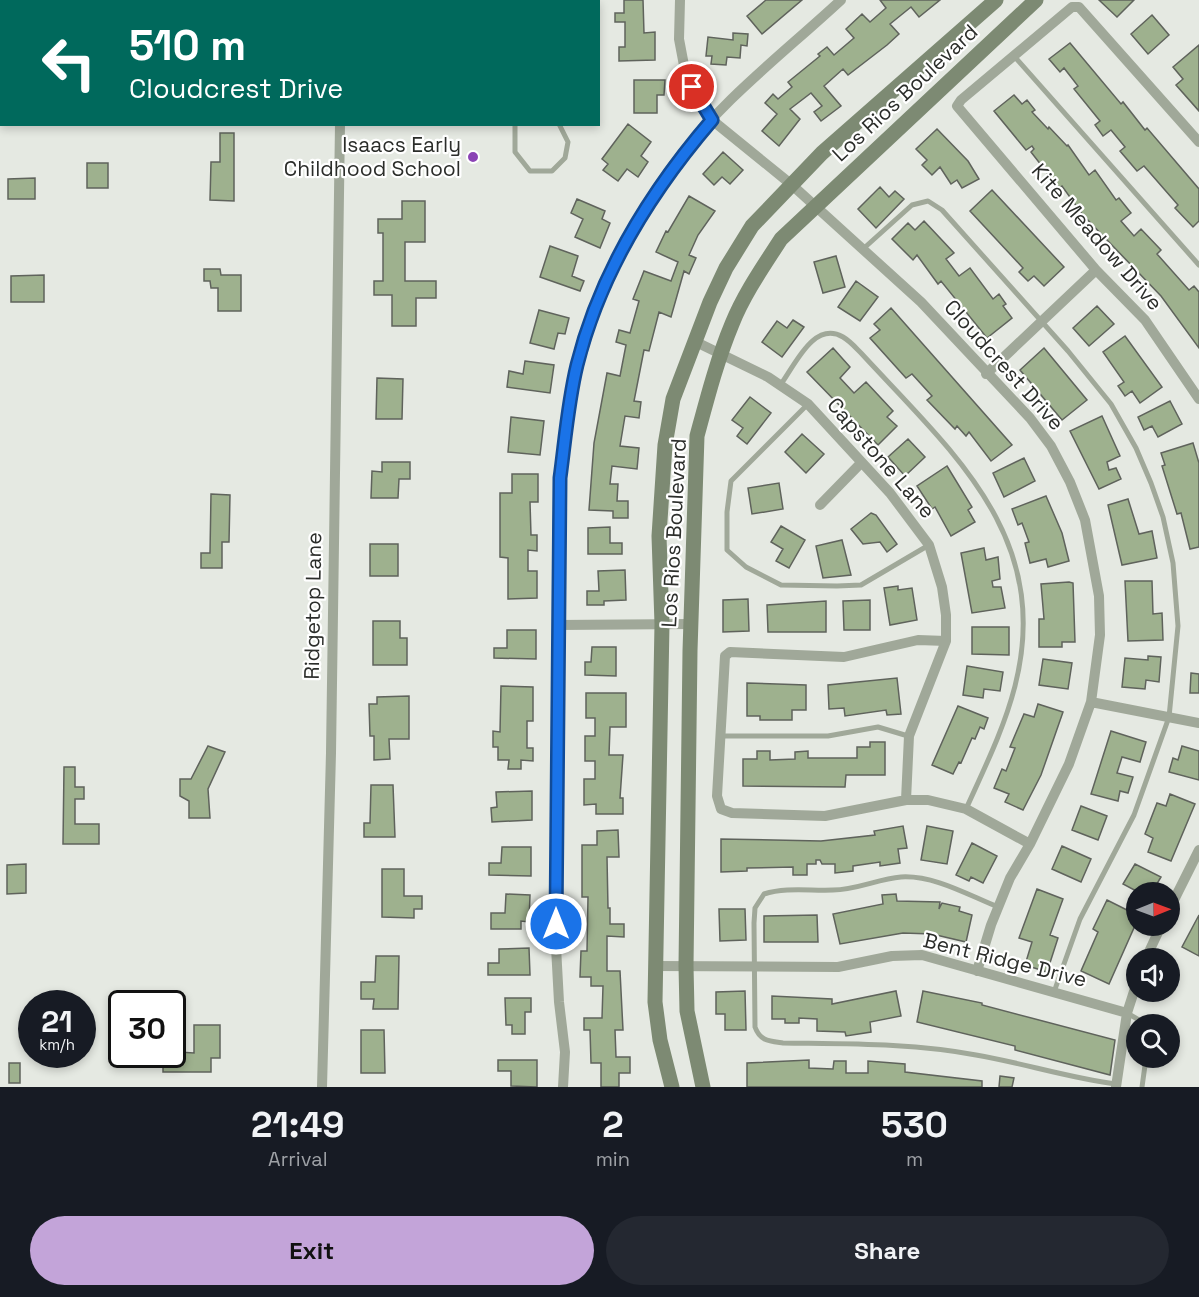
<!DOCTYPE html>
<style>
:root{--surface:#171b24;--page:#242831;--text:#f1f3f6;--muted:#9ea1a6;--accent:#c3a4d9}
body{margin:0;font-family:"Space Grotesk",sans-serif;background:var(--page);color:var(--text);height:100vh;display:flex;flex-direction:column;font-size:22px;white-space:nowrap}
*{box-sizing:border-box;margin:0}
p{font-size:20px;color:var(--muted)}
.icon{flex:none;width:33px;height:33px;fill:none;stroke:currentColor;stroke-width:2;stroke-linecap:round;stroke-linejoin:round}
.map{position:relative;height:1087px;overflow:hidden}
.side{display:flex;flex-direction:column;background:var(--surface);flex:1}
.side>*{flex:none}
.banner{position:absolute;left:0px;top:0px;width:600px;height:126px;box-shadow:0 3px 9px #0003;background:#00695c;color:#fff;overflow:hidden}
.needle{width:39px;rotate:89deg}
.buttons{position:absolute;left:1126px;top:882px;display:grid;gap:12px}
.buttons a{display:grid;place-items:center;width:54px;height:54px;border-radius:50%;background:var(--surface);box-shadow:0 3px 9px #0003;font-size:30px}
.speed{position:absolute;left:18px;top:990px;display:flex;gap:12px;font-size:30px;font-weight:700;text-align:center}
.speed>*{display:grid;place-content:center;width:78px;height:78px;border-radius:50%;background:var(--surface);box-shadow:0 3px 9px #0003;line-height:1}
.speed small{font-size:15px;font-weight:400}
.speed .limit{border:3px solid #111;border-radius:9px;background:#fff;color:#111}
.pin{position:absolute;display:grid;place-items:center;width:51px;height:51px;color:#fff;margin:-26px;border:3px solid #fff;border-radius:50%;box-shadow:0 2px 6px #0007}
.me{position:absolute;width:66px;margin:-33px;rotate:0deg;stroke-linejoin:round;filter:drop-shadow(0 0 4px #0008)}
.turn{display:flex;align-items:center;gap:21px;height:126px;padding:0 30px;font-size:27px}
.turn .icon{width:78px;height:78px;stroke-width:2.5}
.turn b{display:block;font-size:42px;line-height:51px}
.eta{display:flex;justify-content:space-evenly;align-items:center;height:102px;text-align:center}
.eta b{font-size:36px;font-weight:700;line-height:42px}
.primary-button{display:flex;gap:12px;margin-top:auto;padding:12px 30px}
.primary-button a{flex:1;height:69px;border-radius:36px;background:var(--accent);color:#111;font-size:24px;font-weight:700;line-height:69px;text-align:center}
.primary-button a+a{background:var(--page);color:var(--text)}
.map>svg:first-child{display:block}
.building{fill:#9eb18e;stroke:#5f635c;stroke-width:1.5}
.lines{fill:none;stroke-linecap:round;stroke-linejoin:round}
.lane{stroke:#a0a899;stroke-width:5}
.street{stroke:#a0a899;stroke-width:10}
.secondary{stroke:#7d8a73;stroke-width:15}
.route-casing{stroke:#114b97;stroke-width:15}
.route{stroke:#1a73e8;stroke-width:10}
.poi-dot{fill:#8b43b5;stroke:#fff;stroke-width:2}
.labels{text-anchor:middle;stroke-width:4.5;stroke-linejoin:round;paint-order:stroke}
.street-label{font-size:21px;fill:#2b2d2a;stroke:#fff}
.poi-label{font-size:21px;fill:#2b2d2a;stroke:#fff;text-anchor:end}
</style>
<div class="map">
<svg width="1199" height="1087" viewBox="0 0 1199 1087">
<rect width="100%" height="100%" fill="#e5e9e2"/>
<path class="building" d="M624,0H643L644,33L655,32V60L619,61V47H625V22H615V13H624Z
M766,0H802L762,34L747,16Z
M880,0H940L919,17L911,7L890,24L899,34L887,45L848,75L843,69L824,86L841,106L821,121L814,112L822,106L811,93L790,109L800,119L779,146L762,131L777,114L765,103L773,94L778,99L792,87L788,82L820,56L818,54L827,47L834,55L854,38L846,29L862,14L870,22L886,8Z
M1099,0H1134L1117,17Z
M1152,15L1169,35L1148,54L1131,34Z
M733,33L748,34L747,46L741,45L740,58L727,57L726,65L711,64L712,56H706L708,37L733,40Z
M1070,43L1121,104L1123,102L1145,130L1147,128L1199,189V221L1193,227L1175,208L1178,205L1144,166L1137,171L1120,151L1125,147L1111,130L1103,136L1095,125L1100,121L1074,89L1078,86L1064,68L1060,72L1049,59Z
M1199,45V111L1176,85L1183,79L1173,67Z
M634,80H665L664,95H657V113H634Z
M1014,95L1022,104L1027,100L1035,110L1032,112L1048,129L1049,127L1067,146L1068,145L1089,175L1095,170L1116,200L1119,198L1131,213L1121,221L1134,236L1141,229L1161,250L1157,254L1189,290L1194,286L1199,292V348L1161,296L1082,214L1062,186L1059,188L1031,152L1034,149L1032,146L1026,150L994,111Z
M628,124L651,142L641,156L648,162L638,177L627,169L618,181L603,170L608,164L602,159Z
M937,129L968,161L979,179L962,188L957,180L951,184L940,167L932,175L922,165L927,160L916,149Z
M220,133H234V201L210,200L211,162H220Z
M723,152L743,170L730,184L722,177L714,185L703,174Z
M87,163H108V188H87Z
M35,178V199H8V179Z
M880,187L889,197L895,191L904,199L876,228L858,209Z
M992,190L1064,267L1044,286L1034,276L1028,281L1019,272L1023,268L970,211Z
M689,196L715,211L698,235L689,255L696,258L689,274L684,271L671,317L659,312L649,351L644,350L634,401L641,402L639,418L625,416L620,446L639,448L637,469L612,466L610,484H618L617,501H628V518H613V511L589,510L594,443L607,373L620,376L626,345L616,342L619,330L630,333L639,301L633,299L644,271L671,281L678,262L656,252L666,231L668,232Z
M577,199L605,211L602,219L610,223L600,248L575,237L583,219L571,213Z
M402,201H425V242H405V281H436V298H416V326H392V295H374V281H383V233H378V219H402Z
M924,221L954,253L946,259L959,276L970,268L993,299L999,294L1006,304L1003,306L1012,318L987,338L941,281L938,284L917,255L913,260L892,239L908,223L915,230Z
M550,246L578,256L572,276L584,281L580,291L540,277Z
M836,256L845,287L823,293L814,262Z
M204,269H220L221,275H241V311H218V288H211L210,281H204Z
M44,275V302H11V276Z
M856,281L878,297L860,321L838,307Z
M1097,306L1114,324L1089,346L1073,328Z
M891,308L1012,445L991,461L969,432L966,436L957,426L955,429L927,400L932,396L912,374L906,378L870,338L880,330L874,324Z
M539,310L569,318L565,334L558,333L554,349L530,343Z
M793,320L804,327L782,357L762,342L777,321L787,328Z
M1125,336L1162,387L1140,403L1132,391L1125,396L1118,386L1124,382L1103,352Z
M833,348L850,367L840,378L854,393L866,382L893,411L887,417L897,426L878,445L807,372Z
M1044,348L1087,400L1062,420L1020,370Z
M525,361L554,365L550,393L507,387L509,371L523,374Z
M377,378L403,379L402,419H376Z
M750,397L771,413L747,444L737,436L743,428L732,420Z
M1170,401L1182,424L1158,437L1152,426L1144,430L1138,417Z
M1102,416L1120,456L1107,462L1109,470L1116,468L1121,479L1099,489L1070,431Z
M511,417L544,421L540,455L508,452Z
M802,434L824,454L806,473L785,452Z
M908,439L925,457L905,476L888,457Z
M1193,443L1199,463V547L1190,549L1181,513L1177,514L1162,466L1165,465L1161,453Z
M1024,458L1035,481L1004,497L993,473Z
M382,462H410V479H399L398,498H371L372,471L382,472Z
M947,466L972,507L968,510L975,522L951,536L935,507L932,509L917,486Z
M512,474H538V502H530L531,535H537V551L528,550V571H537V598L508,599V558L500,557V493H512Z
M779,483L783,509L752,514L748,488Z
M211,494L230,495L229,542H222V568H201V553H210Z
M1046,496L1062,533L1069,561L1048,567L1046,559L1030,563L1025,543L1029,542L1022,523L1018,525L1012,509Z
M1128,499L1139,534L1152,531L1157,558L1122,565L1108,505Z
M871,513L876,515L897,544L887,552L880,542L863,544L851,529Z
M781,526L805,540L789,568L776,561L783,549L771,542Z
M610,527V543H622V554H588V528Z
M842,540L851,575L823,578L816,546Z
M370,544H398V576H370Z
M984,548L986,560L998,557L1000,579L992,581L993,587H1001L1005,608L972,613L961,553Z
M625,570L626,600L604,601V605H587V591H599L598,571Z
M1125,581H1152L1153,614L1162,613L1163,640L1128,641Z
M1069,582L1073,583L1075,642H1062V647H1039V619H1044L1041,584Z
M898,586V590L912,588L917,620L890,625L884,588Z
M748,599L749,631L723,632V600Z
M870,600V630H844L843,601Z
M826,601V632H768L767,605Z
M373,621H400V638H407V665H373Z
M972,627H1009V655L972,654Z
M507,630H536V659L494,658V648H507Z
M592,647H616V676L585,675V662H591Z
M1148,656L1161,657L1159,682L1146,680L1145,689L1122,687L1125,658L1148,660Z
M1043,659L1072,663L1068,689L1039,685Z
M967,666L1003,672L1000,691L984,689L983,698L963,695Z
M1191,673L1199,674V693H1190Z
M897,678L901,714L887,715L886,710L845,716L844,708L829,709L828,685Z
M747,683L806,685V710H792V720H760V716H747Z
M501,686L533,687V721H527V748H533V761L521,760V769H508L509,760H498V747H493V731L500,732Z
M586,693H626V727H610L609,755H623L620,798H623V814H596V804L584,805V779H595V761H585V736H595V718H586Z
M409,696V739H389L390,759L374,760V736H370L369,704H377V697Z
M1038,704L1063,712L1041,775L1023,810L1005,802L1009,794L994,788L1002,769L1006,771L1015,748L1010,747L1024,714L1034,717Z
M958,706L988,718L984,729L980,727L975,739L972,738L961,763L959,762L953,774L932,765Z
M1111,731L1146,742L1140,762L1122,757L1117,773L1133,777L1128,793L1120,791L1118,801L1091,794Z
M870,742H885V775H846L845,787L743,786V759H757V751H770V760L795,759V752L808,751V758H857V747H870Z
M208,746L225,752L208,789L210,818H189V801L180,796V779H191Z
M1182,746L1199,751V780L1169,772L1173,758L1178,760Z
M64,767H75V787H84V799H75V824H99V844H63Z
M371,785H393L395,837H364V823H370Z
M532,791V820L492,822L491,808L497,807L496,792Z
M1170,794L1195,804L1171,861L1148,852L1153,838L1145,834L1157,803L1166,806Z
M1081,806L1107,816L1098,840L1072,830Z
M903,826L907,848L898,849L900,863L880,866V862L853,866V871L835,873V864H822L820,860H816V864H807V875H793V867L747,868V871L721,872V839L821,841L875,835L874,831Z
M927,826L953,831L947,864L921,860Z
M618,830L619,857H607L608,908H610V924H624V937L607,936V971H620L623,1030H615L616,1057H630V1073H619V1087H601V1063H591L590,1030H584V1018H602L603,986H591V977H580L581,951H587L588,897H582V845H597V831Z
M972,843L997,856L983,883L971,877L969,881L956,875Z
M1062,846L1091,859L1081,882L1052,869Z
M502,847H531V876L489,875V863H501Z
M26,864V893L7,894V865Z
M1135,864L1161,877L1152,892H1138L1123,884Z
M382,869H404V896H422V909H414V918L382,917Z
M1037,889L1063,899L1050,935L1058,938L1047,972L1025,965L1032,942L1019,938Z
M506,894L530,895L529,922L521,921V929H491V913H505Z
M896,894L897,901L940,902L939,909L942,903L960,907L959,911L972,915L966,942L932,934L903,933L840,944L833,914L883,904L882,895Z
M1107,900L1137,915V921L1109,984L1081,971L1098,932L1093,929Z
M719,909H745L746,940L720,941Z
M817,915L818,942H764V916Z
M1199,915V956L1182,947Z
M529,948L530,975H488V963H499V949Z
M376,956H399L398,1009H373L374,999H361V982H375Z
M745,991L746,1030H725V1014H716V992Z
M896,991L901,1016L870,1022L871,1032L846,1036L845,1032L817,1031V1019L799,1018V1023H785V1019H772V996L832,999V1004Z
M923,991L982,1003V1005L1115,1040L1110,1075L1015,1050V1046L917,1022Z
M505,998H531V1012H525V1034H512V1025H506Z
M194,1025H220V1058H211V1072H163V1060H179V1052L194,1053Z
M361,1030H384L385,1073H361Z
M498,1060H537V1087L511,1086V1071H498Z
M809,1060V1068L833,1069L834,1061H846V1073H868V1061L905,1064V1072L982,1081V1087H747V1063Z
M9,1063H20V1083H9Z
M1000,1076L1014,1078L1012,1087H999Z"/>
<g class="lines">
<path class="lane" d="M437,0L440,2
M489,2V0
M542,2V0
M1014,56L1199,265
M515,124V152L530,171H552L565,158L568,142L559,124
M863,249L912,205L928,201L942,210L1068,351L1111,404L1136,448L1151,483L1163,517L1173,563L1178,626L1169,717L1134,815L1080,919L1054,992
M781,384C795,365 814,320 843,337C850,341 856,348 861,353C952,452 1053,536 1015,686C1004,729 984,769 966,809
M808,404L731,481L727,512V550L746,567L781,585L837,586L861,585L929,545
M720,736H828L878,727L908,736
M998,907C968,895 934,875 901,877C878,879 856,890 833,890C810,891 786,887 764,894L755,908L754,923L755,1027C760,1041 769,1041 783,1043C847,1044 913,1043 976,1055C1023,1063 1069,1078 1116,1084
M1127,1013L1146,1024
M1142,1087L1146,1058"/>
<path class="street" d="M332,0L333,2
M680,0L679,39L686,76L712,120L792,185L921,302L1030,418L1051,446L1070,482L1085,520L1099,596L1100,635L1091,702L1069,764L1030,844L1010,878L991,925L977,971
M1199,142L1079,7H1072L961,100L957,106L1096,270L1145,320L1199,399
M694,341L768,377L808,404L890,493L929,545L942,587L946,615V641L909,736L906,800
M986,374L1096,270
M820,505L861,463
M558,625L691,624
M946,641L918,640L844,657L730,652L725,656L717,796L721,809L732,813L825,816L906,800H928L966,809L1030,844
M1091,702L1199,723
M1170,908L1199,850
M1146,958L1161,926
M656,966L838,967L892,956L922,955L1127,1013
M322,1087L331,753L340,124
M563,1087L565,1052L559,1002L556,947C557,851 557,755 558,659C558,599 555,536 560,476C570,363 606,257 673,165C719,102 785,52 841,0
M1116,1087L1127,1013L1137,982"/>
<path class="secondary" d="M672,1087L660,1040L655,1002L662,624L659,536L665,445L673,399L710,302L726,268L752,226L822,153L996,0
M703,1087L687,1011L686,966L690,651L697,436C707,399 717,360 732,324C744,294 763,267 781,239L1036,0"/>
</g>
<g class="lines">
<g class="route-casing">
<path id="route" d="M556,924L560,478C565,441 568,402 577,365C600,273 651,191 712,120L692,87"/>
</g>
<use href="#route" class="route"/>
</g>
<circle class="poi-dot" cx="473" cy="157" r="6"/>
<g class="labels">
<g class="street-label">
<text transform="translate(905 93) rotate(-43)" y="7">Los Rios Boulevard</text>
<text transform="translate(1097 237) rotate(49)" y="7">Kite Meadow Drive</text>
<text transform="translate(1004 365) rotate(48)" y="7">Cloudcrest Drive</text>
<text transform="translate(881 458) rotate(49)" y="7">Capstone Lane</text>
<text transform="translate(674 533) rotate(-87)" y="7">Los Rios Boulevard</text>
<text transform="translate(313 606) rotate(-89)" y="7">Ridgetop Lane</text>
<text transform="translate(1005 960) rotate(14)" y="7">Bent Ridge Drive</text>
</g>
<g class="poi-label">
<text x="461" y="152">Isaacs Early<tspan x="461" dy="24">Childhood School</tspan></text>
</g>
</g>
</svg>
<div class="buttons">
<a><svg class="needle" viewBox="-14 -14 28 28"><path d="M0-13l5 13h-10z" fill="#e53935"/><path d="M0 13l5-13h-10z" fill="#9ea1a6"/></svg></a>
<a><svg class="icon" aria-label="sound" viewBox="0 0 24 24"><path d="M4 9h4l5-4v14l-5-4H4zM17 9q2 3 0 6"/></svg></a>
<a><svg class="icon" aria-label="search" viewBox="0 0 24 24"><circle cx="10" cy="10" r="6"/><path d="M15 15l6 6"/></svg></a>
</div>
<div class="speed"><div>21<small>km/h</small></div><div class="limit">30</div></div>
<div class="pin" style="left:692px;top:87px;background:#d93025"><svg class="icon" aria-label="arrive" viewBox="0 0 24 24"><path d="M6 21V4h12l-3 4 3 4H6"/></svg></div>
<svg class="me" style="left:556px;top:924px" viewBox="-20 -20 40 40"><circle r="17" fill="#1a73e8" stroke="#fff" stroke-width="3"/><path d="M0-11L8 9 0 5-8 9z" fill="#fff"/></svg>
<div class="banner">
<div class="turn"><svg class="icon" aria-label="left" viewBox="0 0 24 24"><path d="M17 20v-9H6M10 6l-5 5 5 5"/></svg><div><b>510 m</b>Cloudcrest Drive</div></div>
</div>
</div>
<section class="side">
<div class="eta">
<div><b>21:49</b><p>Arrival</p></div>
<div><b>2</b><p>min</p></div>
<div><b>530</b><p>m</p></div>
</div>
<div class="primary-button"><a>Exit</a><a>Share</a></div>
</section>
